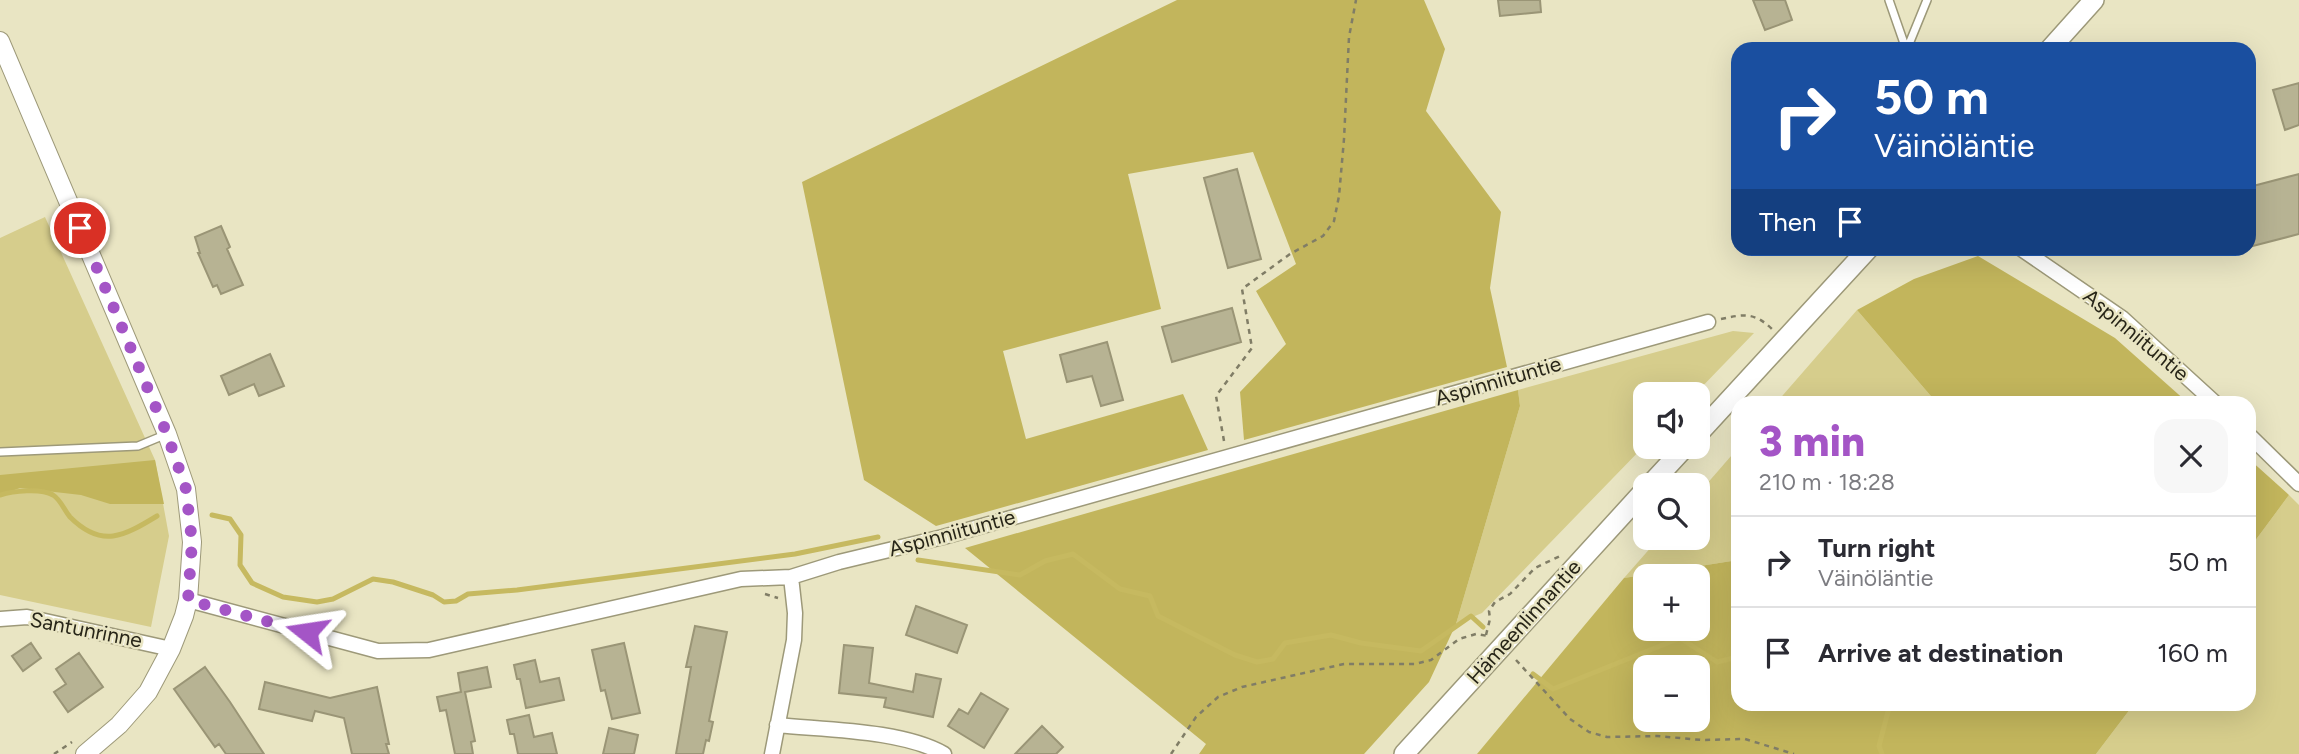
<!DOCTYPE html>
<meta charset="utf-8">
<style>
:root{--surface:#fff;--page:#f7f7f7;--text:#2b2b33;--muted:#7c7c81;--line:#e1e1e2;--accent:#a455c6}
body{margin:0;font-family:Figtree,sans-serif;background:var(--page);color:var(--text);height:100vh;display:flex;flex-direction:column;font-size:26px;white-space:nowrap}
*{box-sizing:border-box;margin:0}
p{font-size:23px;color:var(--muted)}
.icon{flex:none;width:38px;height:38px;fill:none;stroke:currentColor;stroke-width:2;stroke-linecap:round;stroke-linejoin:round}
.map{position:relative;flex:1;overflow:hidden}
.drawer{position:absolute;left:1731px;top:396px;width:525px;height:315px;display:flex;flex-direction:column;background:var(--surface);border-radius:21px;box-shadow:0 7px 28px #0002}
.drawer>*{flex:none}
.hud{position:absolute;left:1731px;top:42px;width:525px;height:214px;border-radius:21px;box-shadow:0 7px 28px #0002;background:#1a4fa0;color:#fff;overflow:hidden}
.fabs{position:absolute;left:1633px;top:382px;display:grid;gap:14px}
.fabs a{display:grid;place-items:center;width:77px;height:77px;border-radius:14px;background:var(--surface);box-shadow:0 7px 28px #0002;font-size:35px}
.pin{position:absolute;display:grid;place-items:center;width:60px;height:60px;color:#fff;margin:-30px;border:4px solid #fff;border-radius:50%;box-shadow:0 2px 7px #0007}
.me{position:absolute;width:77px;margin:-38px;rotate:285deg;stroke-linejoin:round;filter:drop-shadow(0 0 5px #0008)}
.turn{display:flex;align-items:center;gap:24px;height:147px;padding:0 28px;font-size:32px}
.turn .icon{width:91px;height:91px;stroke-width:2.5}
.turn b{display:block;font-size:49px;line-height:60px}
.then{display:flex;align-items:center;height:66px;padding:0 28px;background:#0003;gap:14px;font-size:26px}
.round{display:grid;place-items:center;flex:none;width:74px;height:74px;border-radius:21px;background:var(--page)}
.headline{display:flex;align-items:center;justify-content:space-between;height:119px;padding:0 28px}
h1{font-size:42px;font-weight:800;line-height:52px;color:var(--accent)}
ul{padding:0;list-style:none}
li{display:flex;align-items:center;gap:21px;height:91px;padding:0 28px;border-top:2px solid var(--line)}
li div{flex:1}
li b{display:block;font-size:26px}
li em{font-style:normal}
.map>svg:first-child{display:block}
.green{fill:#d6cd8c}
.forest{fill:#c2b55c;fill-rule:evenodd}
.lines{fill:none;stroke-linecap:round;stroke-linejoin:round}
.stream{stroke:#c6b960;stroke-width:5}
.building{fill:#b7b393;stroke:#9a9576;stroke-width:2}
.service-casing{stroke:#9d9979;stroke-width:10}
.minor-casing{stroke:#9d9979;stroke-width:17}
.tertiary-casing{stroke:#9d9979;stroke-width:20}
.secondary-casing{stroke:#9d9979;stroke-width:22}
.path{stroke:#807d66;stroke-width:2.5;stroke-dasharray:5 5;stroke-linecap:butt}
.service{stroke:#fff;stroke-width:7}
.minor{stroke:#fff;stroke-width:14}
.tertiary{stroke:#fff;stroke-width:18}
.secondary{stroke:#fff;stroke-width:19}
.route{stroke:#a455c6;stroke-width:12;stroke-dasharray:0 21.6}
.labels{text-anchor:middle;stroke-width:5;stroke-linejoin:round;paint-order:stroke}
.street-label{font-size:21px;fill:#272518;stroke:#e9e5c3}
</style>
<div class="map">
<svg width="2299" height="754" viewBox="0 0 2299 754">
<rect width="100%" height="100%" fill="#e9e5c3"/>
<path class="green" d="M45,217L155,460L169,536L151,627L0,595V238Z
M1857,310L1936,402H1777Z
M1733,331L1754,333L1695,394H1645V445L1482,613L1456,624L1520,406L1518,390Z
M1738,448V560L1624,578L1660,537H1698V494Z
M2289,495L2299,505V754H2096L2134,704H2249V549Z"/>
<path class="forest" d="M1177,0H1424L1445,49L1426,111L1501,212L1490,288L1507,367L1244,440L1240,392L1286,344L1256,291L1296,264L1253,152L1128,174L1161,309L1003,351L1026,439L1183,394L1208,450L936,526L864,480L802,182Z
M1978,256L2115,338L2187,402H1936L1857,310L1914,279Z
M1518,390L1520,406L1456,624L1429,682L1364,754H1199L1206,744L965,548Z
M2249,459L2289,495L2249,549Z
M155,460L164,504H110L81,495L20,488L0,495V475Z
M1738,560V704H2134L2096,754H1477L1624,578ZM1645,576H1698V628H1645ZM1645,667H1698V719H1645Z"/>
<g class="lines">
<path class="stream" d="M0,495C13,491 41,488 53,495C61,500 64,510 70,517C102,549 124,536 157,516
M212,515L230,519L241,535L240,565L252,583L283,597L317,602L333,599L373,579L393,582L433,595L444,602L456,601L468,594L517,590L795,554L878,537
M918,560L1020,575L1045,561L1073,554L1120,589L1150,596L1158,616L1235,655L1257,662L1273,659L1285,643L1331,635L1361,643L1421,651L1471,616L1483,627
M1533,674L1553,689L1680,638L1717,662L1738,657
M1882,754L1879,746L1890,704"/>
</g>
<path class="building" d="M1498,0H1540L1541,12L1500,16Z
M1753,0H1785L1792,20L1765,30Z
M2299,83V125L2285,130L2273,90Z
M1237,169L1261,259L1228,268L1204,178Z
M2299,174V234L2249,247V187Z
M221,226L230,247L227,249L243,285L221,294L217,285L213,287L198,253H200L195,237Z
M1232,308L1241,342L1172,362L1162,327Z
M1107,342L1123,400L1101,406L1092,376L1067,382L1060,355Z
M270,354L284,386L259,396L254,384L229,395L221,376Z
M916,606L967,625L957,653L906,635Z
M695,626L727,632L709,721L713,722L709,741L706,740L703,754H676L691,667H686Z
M31,643L41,658L23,671L12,656Z
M624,643L640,713L612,719L605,690L601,691L592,650Z
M844,645L873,648L869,683L913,692L916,674L941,679L933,717L884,707L886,698L839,693Z
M79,653L103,687L68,712L54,692L66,684L56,669Z
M535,660L540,682L559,678L564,700L526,708L520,679H517L514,665Z
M205,667L230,702L264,754H226L219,744L215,747L174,689Z
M487,667L491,687L465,692L475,741L471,742L473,754H455L446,710L440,711L437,697L461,692L458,673Z
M265,682L330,698L377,687L389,744H386L389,754H352L344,718L315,711L312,721L259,709Z
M981,693L1008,709L984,748L948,726L959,709L968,714Z
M529,715L534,737L552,733L557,754H518L514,734H510L507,720Z
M1042,726L1063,747L1056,754H1015Z
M609,728L638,735L634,754H603Z"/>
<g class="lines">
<g class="service-casing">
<path id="service" d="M1889,0L1906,49
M1907,49L1927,0
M0,452L138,446L167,434"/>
</g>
<g class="minor-casing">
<path id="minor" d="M2020,248L2122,318L2214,402
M2249,435L2299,484
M188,600L378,651L429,650L741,579L791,577L839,562L943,537L1708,322
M0,619L27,617L171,649
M777,725C826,730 902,730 944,754
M772,754L794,640L795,613L791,577"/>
</g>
<g class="tertiary-casing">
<path id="tertiary" d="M0,41L167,434L186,489L192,542L188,600L184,616L171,649L148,692L119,725L85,754"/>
</g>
<g class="secondary-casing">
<path id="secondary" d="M2050,49L2094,0
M1698,434L1869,248
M1650,485L1686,446
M1404,754L1645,490"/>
</g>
<path class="path" d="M1721,319C1744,314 1754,312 1772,329
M1224,441L1216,396L1252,348L1242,289L1290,254L1323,236L1334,221L1339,196L1344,139L1349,37L1356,0
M765,594L778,598
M1486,635L1490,619L1489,611L1495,602L1510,594L1535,568L1560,556
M1516,660L1570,719L1589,732L1607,737L1657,736L1702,740L1745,739L1794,754
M54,754L72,742
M1171,754L1196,717L1218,697L1242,687L1344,664H1415L1431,660L1459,639L1476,634L1488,636"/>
<use href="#service" class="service"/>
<use href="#minor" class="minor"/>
<use href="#tertiary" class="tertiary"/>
<use href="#secondary" class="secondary"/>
</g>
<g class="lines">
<path class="route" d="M80,228L167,434L186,489L192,542L188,600L307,632"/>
</g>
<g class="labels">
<g class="street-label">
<text transform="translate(2136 335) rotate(40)" y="7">Aspinniituntie</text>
<text transform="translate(1498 381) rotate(-16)" y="7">Aspinniituntie</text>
<text transform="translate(952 533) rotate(-15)" y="7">Aspinniituntie</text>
<text transform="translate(1524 622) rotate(-48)" y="7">Hämeenlinnantie</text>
<text transform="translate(86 630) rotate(11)" y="7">Santunrinne</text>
</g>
</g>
</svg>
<div class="fabs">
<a><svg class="icon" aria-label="sound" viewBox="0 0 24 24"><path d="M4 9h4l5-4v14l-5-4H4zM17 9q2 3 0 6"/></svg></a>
<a><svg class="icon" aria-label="search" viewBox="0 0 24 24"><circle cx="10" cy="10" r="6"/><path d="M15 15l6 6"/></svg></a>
<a>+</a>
<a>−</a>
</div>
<div class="pin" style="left:80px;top:228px;background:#d93025"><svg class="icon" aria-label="arrive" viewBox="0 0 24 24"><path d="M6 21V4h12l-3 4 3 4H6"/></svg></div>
<svg class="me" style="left:307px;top:632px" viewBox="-20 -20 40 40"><path d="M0-17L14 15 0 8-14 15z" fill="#a455c6" stroke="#fff" stroke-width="4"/></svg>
<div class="hud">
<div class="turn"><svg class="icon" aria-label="right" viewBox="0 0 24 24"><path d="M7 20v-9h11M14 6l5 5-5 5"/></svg><div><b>50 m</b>Väinöläntie</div></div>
<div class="then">Then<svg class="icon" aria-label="arrive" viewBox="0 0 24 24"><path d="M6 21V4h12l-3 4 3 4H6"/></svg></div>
</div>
<section class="drawer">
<div class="headline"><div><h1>3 min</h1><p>210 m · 18:28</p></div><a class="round"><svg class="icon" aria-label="close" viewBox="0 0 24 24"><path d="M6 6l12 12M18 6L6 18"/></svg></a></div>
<ul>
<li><svg class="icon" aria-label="right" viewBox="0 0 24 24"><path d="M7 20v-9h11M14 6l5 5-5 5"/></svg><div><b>Turn right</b><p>Väinöläntie</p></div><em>50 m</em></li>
<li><svg class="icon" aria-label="arrive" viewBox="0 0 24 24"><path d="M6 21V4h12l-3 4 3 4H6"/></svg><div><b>Arrive at destination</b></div><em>160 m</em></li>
</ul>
</section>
</div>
